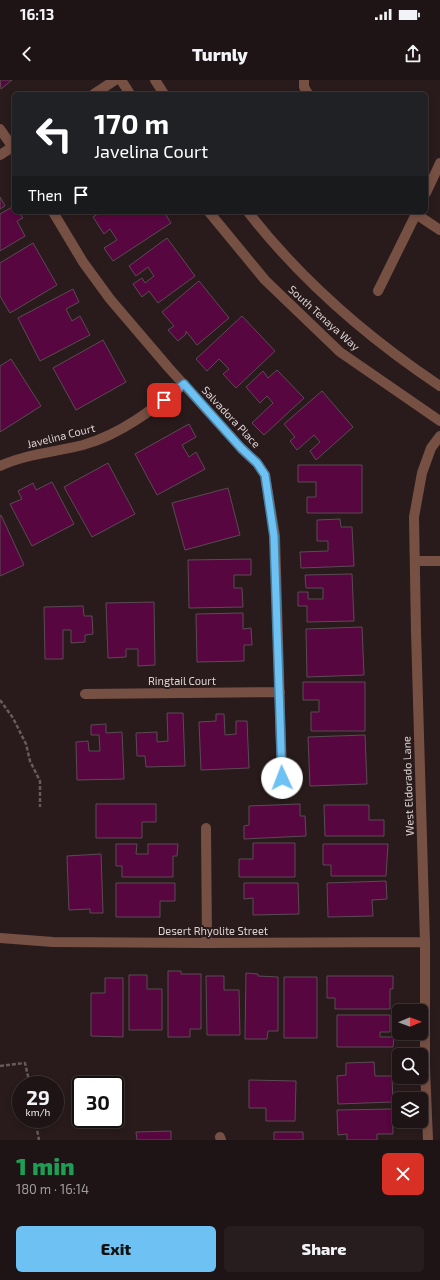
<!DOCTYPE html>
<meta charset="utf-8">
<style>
:root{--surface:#1f1415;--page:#271d1e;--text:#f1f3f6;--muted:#a19ea0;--line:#3c3334;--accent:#6ec2f3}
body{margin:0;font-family:"Exo 2",sans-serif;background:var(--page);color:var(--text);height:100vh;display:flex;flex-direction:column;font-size:15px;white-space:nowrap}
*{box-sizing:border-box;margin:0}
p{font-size:13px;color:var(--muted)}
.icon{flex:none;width:22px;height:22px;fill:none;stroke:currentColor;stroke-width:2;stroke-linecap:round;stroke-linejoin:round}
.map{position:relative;height:1060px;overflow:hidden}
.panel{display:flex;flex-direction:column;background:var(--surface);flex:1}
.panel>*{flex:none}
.hud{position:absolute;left:12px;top:12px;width:416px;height:122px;border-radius:6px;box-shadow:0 2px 6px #0003,0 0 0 1px var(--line);background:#202124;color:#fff;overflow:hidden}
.needle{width:26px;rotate:89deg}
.controls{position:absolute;left:392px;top:924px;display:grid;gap:8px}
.controls a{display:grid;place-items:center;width:36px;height:36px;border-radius:6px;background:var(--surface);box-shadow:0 2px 6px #0003,0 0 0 1px var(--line);font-size:20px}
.speed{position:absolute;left:12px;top:996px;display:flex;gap:8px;font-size:20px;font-weight:700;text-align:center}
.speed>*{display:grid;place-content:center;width:52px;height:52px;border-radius:50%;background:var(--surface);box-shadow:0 2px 6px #0003,0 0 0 1px var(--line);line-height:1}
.speed small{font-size:10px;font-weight:400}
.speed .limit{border:2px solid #111;border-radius:6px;background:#fff;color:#111}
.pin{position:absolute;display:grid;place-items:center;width:34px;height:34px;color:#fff;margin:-17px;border-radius:8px;box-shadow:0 2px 6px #0006}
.me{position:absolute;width:44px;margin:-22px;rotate:358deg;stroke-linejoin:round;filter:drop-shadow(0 0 3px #0008)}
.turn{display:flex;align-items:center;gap:14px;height:84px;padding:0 16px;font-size:18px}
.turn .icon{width:52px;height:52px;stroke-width:2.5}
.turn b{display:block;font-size:28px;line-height:34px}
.then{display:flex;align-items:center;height:38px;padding:0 16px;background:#0003;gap:8px;font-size:15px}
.round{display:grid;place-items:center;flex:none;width:42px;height:42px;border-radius:6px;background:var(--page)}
.head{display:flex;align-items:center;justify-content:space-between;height:68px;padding:0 16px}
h1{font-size:24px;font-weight:800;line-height:30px;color:#1e9e55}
.button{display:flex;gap:8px;margin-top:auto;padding:8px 16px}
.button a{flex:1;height:46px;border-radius:6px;background:var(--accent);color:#111;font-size:16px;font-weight:800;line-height:46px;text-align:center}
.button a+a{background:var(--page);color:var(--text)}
.status{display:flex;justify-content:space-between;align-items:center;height:28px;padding:0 20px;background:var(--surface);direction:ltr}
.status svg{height:11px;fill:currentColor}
header{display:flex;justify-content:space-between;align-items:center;height:52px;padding:0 16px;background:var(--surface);font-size:18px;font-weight:800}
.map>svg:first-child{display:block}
.building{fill:#57063f;stroke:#5a4b53}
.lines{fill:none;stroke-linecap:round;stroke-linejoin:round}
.path{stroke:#675a5b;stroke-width:2.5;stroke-dasharray:4 2;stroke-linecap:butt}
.minor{stroke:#775044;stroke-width:10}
.route-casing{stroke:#487e9e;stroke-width:10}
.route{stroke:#6ec2f3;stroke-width:7}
.labels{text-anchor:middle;stroke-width:4;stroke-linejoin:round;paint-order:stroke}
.street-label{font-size:11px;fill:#ded4d5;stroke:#291b1c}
</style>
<div class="status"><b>16:13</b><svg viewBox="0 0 49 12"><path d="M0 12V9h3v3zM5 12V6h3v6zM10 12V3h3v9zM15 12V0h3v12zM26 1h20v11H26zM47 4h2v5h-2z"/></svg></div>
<header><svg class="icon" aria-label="back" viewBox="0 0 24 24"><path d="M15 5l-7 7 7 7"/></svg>Turnly<svg class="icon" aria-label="share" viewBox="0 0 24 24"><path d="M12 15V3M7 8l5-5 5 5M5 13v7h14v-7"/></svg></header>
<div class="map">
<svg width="440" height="1060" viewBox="0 0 440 1060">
<rect width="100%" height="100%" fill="#291b1c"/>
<path class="building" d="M0,0H12L1,9Z
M0,117L5,126L0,129Z
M14,126V132H19L23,138L17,141L25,156L0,171V134Z
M101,132H164L171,143L113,181L104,168L117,160L110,149L104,154L93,137Z
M167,158L195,196L158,223L149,211L142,217L133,204L142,198L145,203L154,196L148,187L136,196L129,186Z
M33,163L57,205L10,233L0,216V183Z
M199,201L229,238L197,265L186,251V254L178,261L168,250L174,246L162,232Z
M73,209L79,222L66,229L72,241L80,236L90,255L40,281L18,238Z
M242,236L275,271L236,308L223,294L229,289L219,279L207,291L196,279Z
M103,260L126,302L76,330L53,288Z
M11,279L41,326L0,352V286Z
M277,290L304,318L264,355L252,343L273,323L267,316L260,323L246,307L263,291L268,298Z
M322,311L353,347L316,380L310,371L320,362L314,355L297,370L290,361L295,357L284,344Z
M189,344L196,357L182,365L189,377L196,372L205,389L157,415L135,374Z
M108,383L135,434L92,457L64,407Z
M298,385H362V433H307V417H316V402H298Z
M52,402L74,444L32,466L10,424L22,419L18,411L33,403L36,410Z
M228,408L240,455L185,470L172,423Z
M1,435L24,485L0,496V436Z
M340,439L341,447H352L354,486L301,488L300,472L328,471V461H317V440Z
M251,479V495H234V508H242L243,527L189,528L188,480Z
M352,494L354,541L307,542V526H298V512H308V519H323V508H306L305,495Z
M154,522L155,585L138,586V569H126V577L108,578L106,523Z
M83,526L84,536H92L93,554L85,555V562L71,563V550H63V579H45L44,527Z
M243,533V549L251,548L252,565H244V581L197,582L196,534Z
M362,547L364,595L307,597L306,549Z
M303,602H365V651H311V632H319V620H303Z
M167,633H183L185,686L146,687L145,676H137L136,653L157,652V662L168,661Z
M216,634H224L225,655L236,654V641H247L249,688L201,690L199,642L216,641Z
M106,644V653L122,652L124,699L77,700L76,662L88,661L89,671H100L99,655H91V645Z
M365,655L367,704L310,706L308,657Z
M96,724H156V742H142V758H96Z
M300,724V736H305L306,756L244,759V746L249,745V726Z
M324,725H369V740H384V756H325Z
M253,763H295V797H239V779H253Z
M116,764H137L136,774H148V764H178L177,776H173V797H122V786H116Z
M323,764H388L386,796H331V785H323Z
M101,774L103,833H90V829L69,830L67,776Z
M386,801L387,819L372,820L373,836L328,837L327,803Z
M116,803H175V821H160V837H116Z
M244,803H298L299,834L253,835V818L244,819Z
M168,891H181V894H201V949H190V957H168Z
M246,893L258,894V896L278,897V951H268L267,959H245Z
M129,895H147V909H162V950H129Z
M206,896H224V910H239L240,955H207Z
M327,896H393V909H390V929H335V918H327Z
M284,897H317V958H284Z
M105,898H123V957L91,956V913H105Z
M337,935H390V952H380V957H394L393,967H337Z
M374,982L375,996H392L393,1022L338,1024L337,996L346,995V983Z
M249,1000L296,1001L295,1041H266V1028H249Z
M392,1029L393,1054H377V1060H347V1054L338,1055L337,1030Z
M171,1051V1060H137L136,1052Z
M274,1052H303V1060H274Z"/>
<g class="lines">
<path class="path" d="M0,620L13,638L26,664L30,681L40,701V727
M0,986L25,983L30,1005
M35,1039L39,1060"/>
<path class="minor" d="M121,0L130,14
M155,0L164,14
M304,0V7L308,14
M94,14L115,0
M0,49L14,69
M0,75L14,66
M426,113L440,83
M53,132L83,182L110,219L168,287L241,368L257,383L265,395L275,456L282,698
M209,132L265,200L340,272L440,341
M248,132C302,201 368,258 440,306
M416,134L440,150
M378,211L417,132
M0,386C26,374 55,372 83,365C122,354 153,329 184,304
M415,481H440
M85,614L280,612
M206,748L207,863
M0,858L53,862L207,863L425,862
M220,1057L221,1060
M428,1060L425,988V862L416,552L414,437L422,393L431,368L440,356"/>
</g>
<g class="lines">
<g class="route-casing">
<path id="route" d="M164,320L184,304L241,368L257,383L265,395L274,456L282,698"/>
</g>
<use href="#route" class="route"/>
</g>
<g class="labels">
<g class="street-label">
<text transform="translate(324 238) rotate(42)" y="4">South Tenaya Way</text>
<text transform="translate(231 337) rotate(47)" y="4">Salvadora Place</text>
<text transform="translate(61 356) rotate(-14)" y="4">Javelina Court</text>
<text x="182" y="605">Ringtail Court</text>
<text transform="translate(408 706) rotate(-92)" y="4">West Eldorado Lane</text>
<text x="213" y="855">Desert Rhyolite Street</text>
</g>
</g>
</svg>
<div class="controls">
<a><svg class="needle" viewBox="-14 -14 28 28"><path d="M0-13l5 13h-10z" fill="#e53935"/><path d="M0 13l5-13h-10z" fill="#a19ea0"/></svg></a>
<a><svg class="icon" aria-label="search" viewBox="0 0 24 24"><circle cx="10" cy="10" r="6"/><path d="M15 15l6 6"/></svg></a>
<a><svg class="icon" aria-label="layers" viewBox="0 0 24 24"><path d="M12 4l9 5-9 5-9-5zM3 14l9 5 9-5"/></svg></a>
</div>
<div class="speed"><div>29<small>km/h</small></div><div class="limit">30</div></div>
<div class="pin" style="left:164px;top:320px;background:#d93025"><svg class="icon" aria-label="arrive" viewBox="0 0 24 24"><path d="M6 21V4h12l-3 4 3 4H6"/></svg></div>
<svg class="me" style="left:282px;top:698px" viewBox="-20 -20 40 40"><circle r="19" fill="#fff"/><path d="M0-13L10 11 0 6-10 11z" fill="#6ec2f3"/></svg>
<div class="hud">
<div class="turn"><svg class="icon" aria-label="left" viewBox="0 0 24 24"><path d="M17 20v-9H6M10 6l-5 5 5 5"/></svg><div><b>170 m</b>Javelina Court</div></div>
<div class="then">Then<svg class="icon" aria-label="arrive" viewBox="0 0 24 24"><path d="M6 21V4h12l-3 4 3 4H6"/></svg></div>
</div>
</div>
<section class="panel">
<div class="head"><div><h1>1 min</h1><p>180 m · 16:14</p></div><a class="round" style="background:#d93025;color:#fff"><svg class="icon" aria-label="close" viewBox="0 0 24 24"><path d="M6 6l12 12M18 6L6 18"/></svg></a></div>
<div class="button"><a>Exit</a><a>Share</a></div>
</section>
